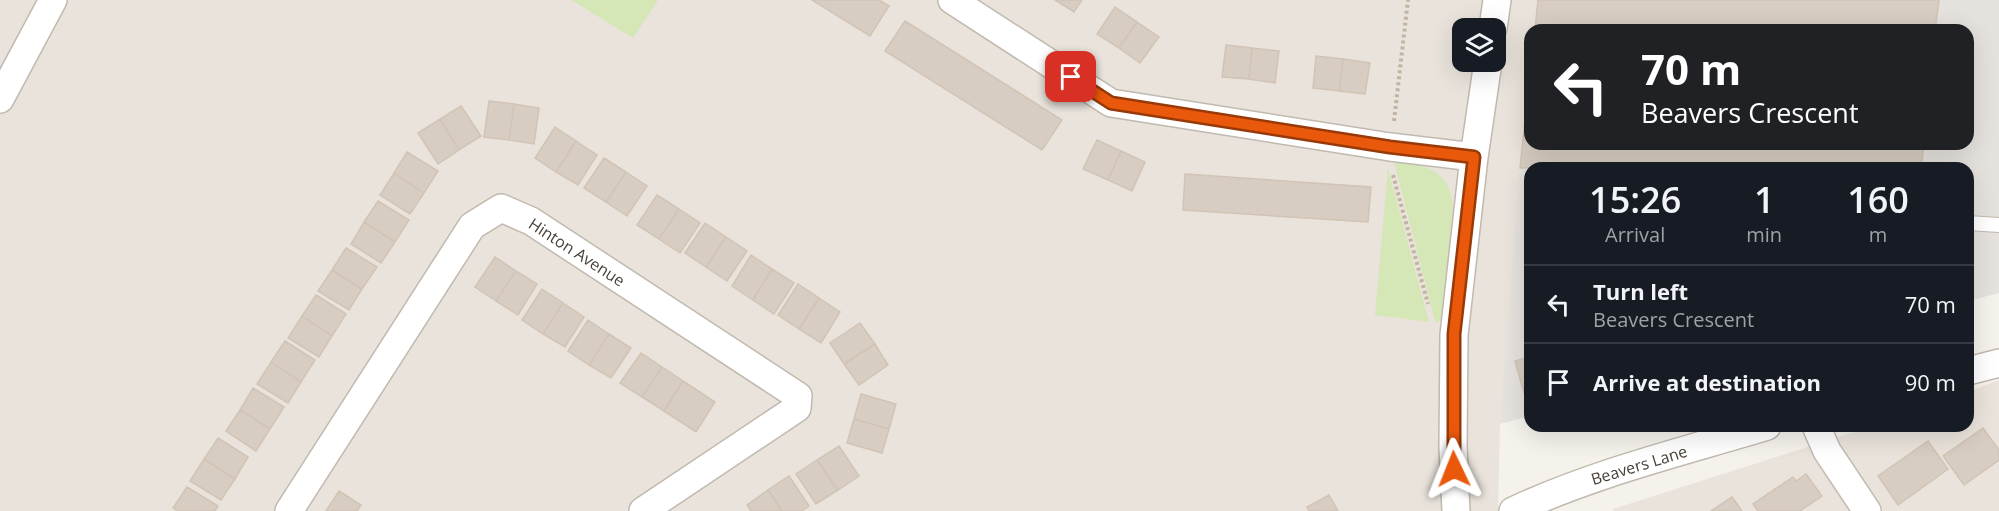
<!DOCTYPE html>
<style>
:root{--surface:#171b24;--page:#20242c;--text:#f1f3f6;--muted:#9ea1a6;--line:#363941}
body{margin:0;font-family:"Open Sans",sans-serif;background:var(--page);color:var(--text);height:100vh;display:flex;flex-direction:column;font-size:22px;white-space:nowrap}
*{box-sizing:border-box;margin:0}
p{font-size:20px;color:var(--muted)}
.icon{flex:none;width:33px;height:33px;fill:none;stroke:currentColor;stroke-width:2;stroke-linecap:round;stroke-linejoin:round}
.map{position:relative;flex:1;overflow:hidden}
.side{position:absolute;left:1524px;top:162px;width:450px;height:270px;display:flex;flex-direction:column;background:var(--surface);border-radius:18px;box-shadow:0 6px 24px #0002}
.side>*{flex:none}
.guide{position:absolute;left:1524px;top:24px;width:450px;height:126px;border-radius:18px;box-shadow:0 6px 24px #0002;background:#202124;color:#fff;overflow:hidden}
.buttons{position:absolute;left:1452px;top:18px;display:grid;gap:12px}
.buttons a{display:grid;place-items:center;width:54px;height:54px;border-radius:12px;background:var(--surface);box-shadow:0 6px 24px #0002;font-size:30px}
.pin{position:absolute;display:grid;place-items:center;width:51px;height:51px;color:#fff;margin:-26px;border-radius:12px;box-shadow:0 3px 9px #0006}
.me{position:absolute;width:66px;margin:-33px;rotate:358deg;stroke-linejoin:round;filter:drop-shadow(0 0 4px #0008)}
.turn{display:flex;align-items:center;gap:21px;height:126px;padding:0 18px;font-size:27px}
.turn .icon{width:78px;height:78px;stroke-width:2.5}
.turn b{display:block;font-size:42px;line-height:51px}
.eta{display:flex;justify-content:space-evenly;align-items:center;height:102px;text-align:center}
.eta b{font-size:36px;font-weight:600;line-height:42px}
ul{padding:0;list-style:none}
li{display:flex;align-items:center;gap:18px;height:78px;padding:0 18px;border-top:2px solid var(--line)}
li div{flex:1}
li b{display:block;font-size:22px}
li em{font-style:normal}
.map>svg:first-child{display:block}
.residential{fill:#e9e3db;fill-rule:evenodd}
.industrial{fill:#e5e1dd}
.green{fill:#d5e7b7}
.building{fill:#d7cdc2;stroke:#d1c4b5;stroke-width:1.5}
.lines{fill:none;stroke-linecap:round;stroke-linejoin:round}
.service-casing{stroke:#c1b9af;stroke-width:16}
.minor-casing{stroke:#c1b9af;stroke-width:30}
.path{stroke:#c2b4a1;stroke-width:4;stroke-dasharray:3 3;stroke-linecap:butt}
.service{stroke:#fff;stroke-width:14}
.minor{stroke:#fff;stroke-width:27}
.route-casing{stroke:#983908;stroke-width:15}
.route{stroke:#ea580c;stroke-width:10}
.labels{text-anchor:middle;stroke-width:6;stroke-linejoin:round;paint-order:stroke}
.street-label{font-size:16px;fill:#4a423a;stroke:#fff}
</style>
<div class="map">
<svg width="1999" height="511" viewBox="0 0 1999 511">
<rect width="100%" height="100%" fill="#f5f2ec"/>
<path class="residential" d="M0,0H1540L1537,30H1530V107L1500,424L1498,511H0ZM1462,28H1496V62H1462Z
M1999,380V511H1614L1613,509L1873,426H1968V392Z"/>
<path class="industrial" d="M1538,0H1999V293L1968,301V168H1530V416L1500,424L1520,168L1530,74V144H1968V30H1535Z"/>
<path class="green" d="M571,0H658L633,38Z
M1394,161C1426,166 1449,168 1453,206L1443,315L1438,323L1434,318Z
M1388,168L1429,322L1375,315Z"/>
<path class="building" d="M812,0H879L889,6L870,36Z
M1055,0H1082L1074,12Z
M1538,0H1939L1935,30H1535Z
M1115,7L1137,22L1119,48L1097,34Z
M905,21L1062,120L1042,150L885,51Z
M1137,22L1159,37L1140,63L1119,48Z
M1226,45L1252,48L1249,79L1222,77Z
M1252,48L1279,51L1275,83L1249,79Z
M1316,56L1343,59L1339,91L1313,88Z
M1343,59L1370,63L1365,94L1339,91Z
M1530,74V144H1924L1921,168H1520Z
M489,101L514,104L509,140L484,137Z
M514,104L539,108L534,144L509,140Z
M461,106L481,136L459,150L440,119Z
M440,119L459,150L438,164L418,133Z
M555,127L576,141L556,172L535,158Z
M1097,140L1121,151L1108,180L1083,169Z
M576,141L597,155L578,185L556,172Z
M1121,151L1145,162L1132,191L1108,180Z
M407,152L438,171L424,193L394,173Z
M604,158L626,172L606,202L584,188Z
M626,172L647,186L627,216L606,202Z
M394,173L424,193L410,214L380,195Z
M1185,174L1371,187L1368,222L1183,210Z
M657,195L679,209L659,239L637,225Z
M378,201L409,220L395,242L364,222Z
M679,209L700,223L680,253L659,239Z
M364,222L395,242L381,263L351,244Z
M705,223L726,237L706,267L685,253Z
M726,237L747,251L727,281L706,267Z
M346,248L377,267L362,289L332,270Z
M751,255L772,269L753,300L732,286Z
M495,257L516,271L496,301L475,287Z
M772,269L794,283L774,314L753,300Z
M332,270L362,289L349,310L318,291Z
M516,271L537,284L518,315L496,301Z
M798,284L819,298L799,329L778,315Z
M542,289L563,303L543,334L522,320Z
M316,295L346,314L332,336L302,316Z
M819,298L840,312L821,343L799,329Z
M563,303L584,317L565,347L543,334Z
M302,316L332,336L319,357L288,338Z
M588,320L609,334L589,365L568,351Z
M860,323L875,344L844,364L830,343Z
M609,334L631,348L611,378L589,365Z
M285,341L315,360L301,382L271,362Z
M875,344L888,365L859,385L844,364Z
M641,353L662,367L642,397L620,383Z
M1530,357V414L1515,361Z
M271,362L301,382L288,403L257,384Z
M662,367L683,381L664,411L642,397Z
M683,381L715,402L696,432L664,411Z
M253,388L284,407L270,429L240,410Z
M861,394L896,404L889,429L854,419Z
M240,410L270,429L256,451L226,431Z
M854,419L889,429L882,453L847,443Z
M1983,428L1999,450V460L1964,485L1943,456Z
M218,438L248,457L235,479L204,459Z
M1928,441L1948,469L1898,505L1878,476Z
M839,446L859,476L838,490L817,460Z
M204,459L235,479L221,500L190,481Z
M817,460L838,490L816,504L796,474Z
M1806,474L1822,496L1800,511H1758L1753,504L1793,477L1796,481Z
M789,476L809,506L802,511H782L768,490Z
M187,487L218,506L215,511H178L173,508Z
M768,490L782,511H751L747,505Z
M339,491L361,505L357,511H326Z
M1329,495L1338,511H1309L1307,507Z
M1732,497L1742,511H1711Z"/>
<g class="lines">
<g class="service-casing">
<path id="service" d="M1968,223L1999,225"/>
</g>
<g class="minor-casing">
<path id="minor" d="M952,0L1111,103L1390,147L1474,157
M1493,28L1497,0
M0,99L53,0
M1968,371L1999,363
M1816,426L1827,451L1867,511
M289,511L472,226L501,208L531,221L798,396L797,408L643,511
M1456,511L1453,447L1454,335L1474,157L1488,62
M1513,511C1594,473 1682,452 1767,426"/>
</g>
<path class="path" d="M1394,121L1408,0
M1393,175L1428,304"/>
<use href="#service" class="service"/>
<use href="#minor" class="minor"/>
</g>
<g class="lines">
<g class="route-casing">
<path id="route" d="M1071,77L1111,103L1390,147L1474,157L1454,334V469"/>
</g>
<use href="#route" class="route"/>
</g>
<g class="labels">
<g class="street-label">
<text transform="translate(577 252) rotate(33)" y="6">Hinton Avenue</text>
<text transform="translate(1639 465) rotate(-17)" y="6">Beavers Lane</text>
</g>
</g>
</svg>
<div class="buttons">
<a><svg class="icon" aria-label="layers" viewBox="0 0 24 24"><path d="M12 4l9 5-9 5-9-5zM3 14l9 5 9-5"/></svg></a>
</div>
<div class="pin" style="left:1071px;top:77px;background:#d93025"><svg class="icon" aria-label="arrive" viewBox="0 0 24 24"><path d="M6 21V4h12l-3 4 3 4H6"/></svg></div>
<svg class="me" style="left:1454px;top:469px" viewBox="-20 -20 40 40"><path d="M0-17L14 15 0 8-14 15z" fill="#ea580c" stroke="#fff" stroke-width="4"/></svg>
<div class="guide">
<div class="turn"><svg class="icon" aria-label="left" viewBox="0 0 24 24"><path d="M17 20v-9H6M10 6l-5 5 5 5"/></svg><div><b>70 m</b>Beavers Crescent</div></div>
</div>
<section class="side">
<div class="eta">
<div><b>15:26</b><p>Arrival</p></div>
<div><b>1</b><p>min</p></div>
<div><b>160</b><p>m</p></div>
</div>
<ul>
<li><svg class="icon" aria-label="left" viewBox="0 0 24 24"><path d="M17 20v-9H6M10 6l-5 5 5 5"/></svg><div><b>Turn left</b><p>Beavers Crescent</p></div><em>70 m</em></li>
<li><svg class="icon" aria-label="arrive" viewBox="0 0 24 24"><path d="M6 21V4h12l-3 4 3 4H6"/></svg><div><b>Arrive at destination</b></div><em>90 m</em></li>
</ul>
</section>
</div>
